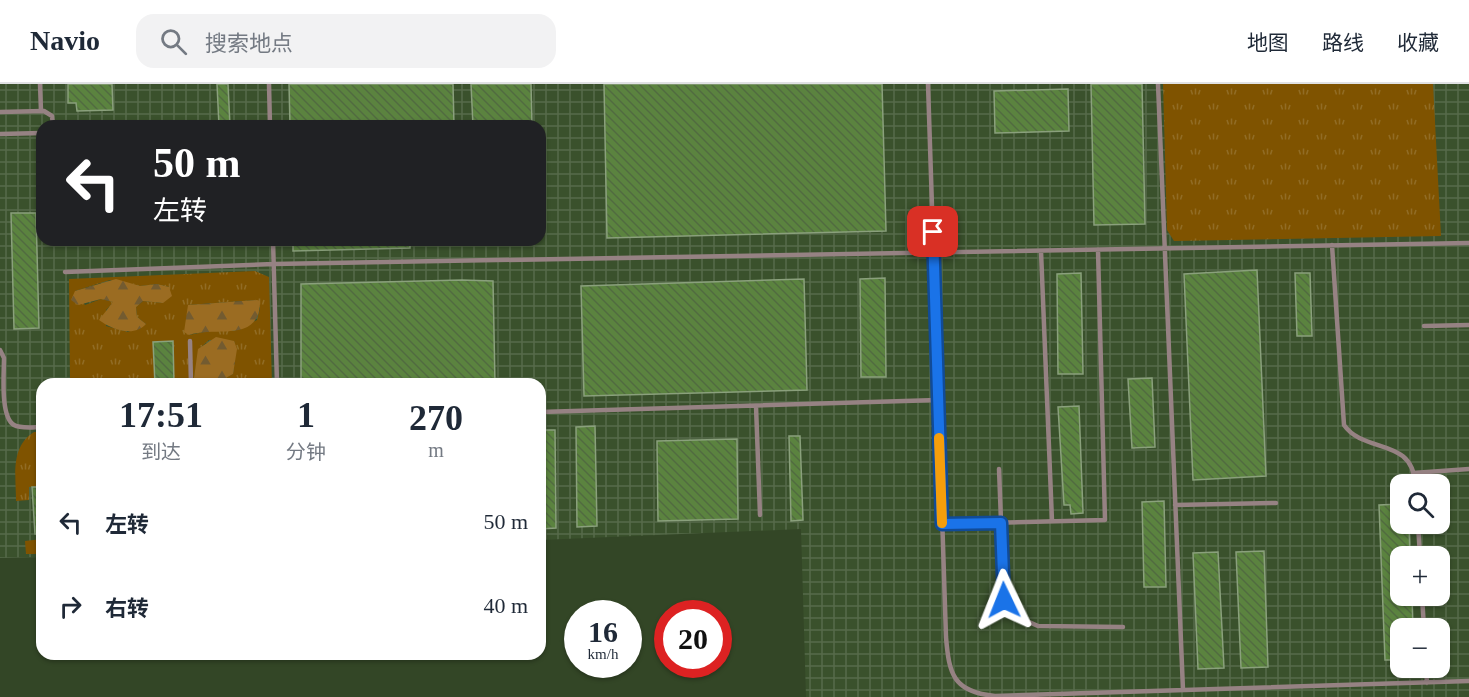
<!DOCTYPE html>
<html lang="zh">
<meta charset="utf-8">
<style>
:root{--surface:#fff;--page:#f2f2f3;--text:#1f2937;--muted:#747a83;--line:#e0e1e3}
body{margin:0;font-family:"Times New Roman","Noto Sans SC",serif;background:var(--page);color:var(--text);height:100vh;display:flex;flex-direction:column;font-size:22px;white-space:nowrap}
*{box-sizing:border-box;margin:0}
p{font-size:20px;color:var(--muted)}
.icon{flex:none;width:33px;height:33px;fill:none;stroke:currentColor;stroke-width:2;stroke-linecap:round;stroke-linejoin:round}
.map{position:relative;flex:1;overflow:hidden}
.panel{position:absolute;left:36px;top:294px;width:510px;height:282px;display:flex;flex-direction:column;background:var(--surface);border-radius:18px;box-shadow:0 2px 4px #0004}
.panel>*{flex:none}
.top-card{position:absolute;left:36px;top:36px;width:510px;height:126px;border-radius:18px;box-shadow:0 2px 4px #0004;background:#202124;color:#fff;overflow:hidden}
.fabs{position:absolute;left:1390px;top:390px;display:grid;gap:12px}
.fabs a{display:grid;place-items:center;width:60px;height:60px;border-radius:12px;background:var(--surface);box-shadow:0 2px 4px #0004;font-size:30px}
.speed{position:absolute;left:564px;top:516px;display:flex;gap:12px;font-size:30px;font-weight:700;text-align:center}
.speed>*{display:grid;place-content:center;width:78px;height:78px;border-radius:50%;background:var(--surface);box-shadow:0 2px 4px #0004;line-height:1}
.speed small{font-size:15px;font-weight:400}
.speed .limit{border:9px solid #d22;background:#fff;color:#111}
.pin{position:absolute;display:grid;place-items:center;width:51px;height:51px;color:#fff;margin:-26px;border-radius:12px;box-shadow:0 3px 9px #0006}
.me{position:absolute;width:66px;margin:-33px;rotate:358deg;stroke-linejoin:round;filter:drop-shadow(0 0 4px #0008)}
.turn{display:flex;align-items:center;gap:21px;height:126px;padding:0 18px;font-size:27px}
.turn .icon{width:78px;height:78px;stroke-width:2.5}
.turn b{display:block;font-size:42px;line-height:51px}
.eta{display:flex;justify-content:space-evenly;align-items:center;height:102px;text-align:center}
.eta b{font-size:36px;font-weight:800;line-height:42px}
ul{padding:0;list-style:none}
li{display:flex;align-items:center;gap:18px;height:84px;padding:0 18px}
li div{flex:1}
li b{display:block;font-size:22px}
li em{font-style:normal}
header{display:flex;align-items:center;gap:36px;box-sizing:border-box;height:84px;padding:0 30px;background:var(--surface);border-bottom:2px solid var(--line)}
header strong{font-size:28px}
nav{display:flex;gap:33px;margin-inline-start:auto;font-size:21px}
.search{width:420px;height:54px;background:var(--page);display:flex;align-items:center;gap:15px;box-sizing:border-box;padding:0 21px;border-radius:18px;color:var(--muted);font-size:22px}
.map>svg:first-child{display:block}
.industrial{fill:url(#industrial-grid);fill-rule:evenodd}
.grass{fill:url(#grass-tufts);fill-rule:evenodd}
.forest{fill:url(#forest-firs)}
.building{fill:url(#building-back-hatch);stroke:#8aa07c;stroke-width:1.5}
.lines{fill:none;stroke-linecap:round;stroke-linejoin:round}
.lane{stroke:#968283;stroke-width:4.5}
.route-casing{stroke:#114b97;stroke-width:15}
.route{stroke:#1a73e8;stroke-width:10}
.slow{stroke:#f59e0b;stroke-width:10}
</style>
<header>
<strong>Navio</strong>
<div class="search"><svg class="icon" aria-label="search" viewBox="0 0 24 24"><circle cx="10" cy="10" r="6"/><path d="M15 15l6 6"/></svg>搜索地点</div>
<nav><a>地图</a><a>路线</a><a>收藏</a></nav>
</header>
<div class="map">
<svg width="1469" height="613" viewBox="0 0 1469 613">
<defs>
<pattern id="industrial-grid" width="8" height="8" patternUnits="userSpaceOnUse" patternTransform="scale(1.5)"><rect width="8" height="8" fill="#3a512c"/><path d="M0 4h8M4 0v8" fill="none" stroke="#566a4a"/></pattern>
<pattern id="grass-tufts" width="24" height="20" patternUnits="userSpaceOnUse" patternTransform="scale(1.5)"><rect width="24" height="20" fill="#7f5300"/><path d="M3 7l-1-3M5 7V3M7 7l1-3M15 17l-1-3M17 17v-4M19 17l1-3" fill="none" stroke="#916c25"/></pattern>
<pattern id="forest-firs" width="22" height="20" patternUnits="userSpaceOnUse" patternTransform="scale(1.5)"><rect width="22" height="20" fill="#9b6c22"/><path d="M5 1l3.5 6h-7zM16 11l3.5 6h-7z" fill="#735b30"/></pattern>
<pattern id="building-back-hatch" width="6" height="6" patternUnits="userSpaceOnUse" patternTransform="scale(1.5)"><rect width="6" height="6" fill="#5b833f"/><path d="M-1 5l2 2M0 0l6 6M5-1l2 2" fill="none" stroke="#516b40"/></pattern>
</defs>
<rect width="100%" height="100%" fill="#334626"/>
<path class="industrial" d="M0,0H1469V613H806L801,445L540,456V300H42V473L0,474ZM42,42H540V156H42ZM1401,400H1440V440H1401ZM1401,472H1440V512H1401ZM1401,544H1440V584H1401Z"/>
<path class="grass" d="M1163,0H1433L1441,152L1174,157L1167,146Z
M255,187L269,193L272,300H214L233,290L236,265L234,257L209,256L199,265L194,294L204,300H70L69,195ZM110,196L140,202L157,200L169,203L163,219L143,217L136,223L137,233L146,240L128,248L106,242V226L114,218L101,215L85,221L75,207ZM257,216L260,224L257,236L234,247H209L189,251L188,221Z
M34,348H42V402L29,403V416L16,417C16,392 10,363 34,348Z
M42,455V470H26L25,457Z"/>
<path class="forest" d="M116,195L140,202L157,200L169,203L172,212L163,219L143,217L136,223L137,233L146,240C134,254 111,245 99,236L113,218L101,215L78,221L71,216L75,207Z
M257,216L260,217C260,260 215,242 189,251L184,248L188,221Z
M216,253L234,257L237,265L233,290L215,300L198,298L194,294L198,265Z"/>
<path class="building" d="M68,0H112L113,26L77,27L76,19H68Z
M217,0H228L230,42H219Z
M289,0H453L454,42H290Z
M471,0H531L532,42H473Z
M604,0H882L886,147L607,154Z
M1091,0H1142L1145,140L1094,141Z
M1068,5L1069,47L995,49L994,7Z
M11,129H36L39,244L14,245Z
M293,156H410V164L293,167Z
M1257,186L1266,392L1193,396L1184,190Z
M1081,189L1083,290H1058L1057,190Z
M1295,189H1310L1312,252H1297Z
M885,194L886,293H861L860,195Z
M804,195L807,306L584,312L581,202Z
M462,196L493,197L495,300H301V200Z
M173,257L174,299L155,300L153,258Z
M1152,294L1155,363L1132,364L1128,295Z
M1079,322L1083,429L1071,430L1070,421H1064L1058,323Z
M595,342L597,442L577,443L576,343Z
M540,346H555L556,444L540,445Z
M789,352H800L803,436L791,437Z
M737,355L738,435L658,437L657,357Z
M32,403H42V450H35Z
M1164,417L1166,503H1144L1142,418Z
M1401,420V440H1409L1410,472H1401V512H1412L1413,544H1401V576H1385L1379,421Z
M1264,467L1268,583L1241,584L1236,468Z
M1218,468L1224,584L1198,585L1193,469Z"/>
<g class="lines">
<path class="lane" d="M40,0L41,27
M269,0L270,42
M928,0L946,553C949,590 953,608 995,612L1469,597
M1158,0L1183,606
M0,28L44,27L52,32L53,42
M0,50L42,49
M273,156L277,300
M1332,161L1344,341C1364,370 1413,353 1415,400
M1041,167L1052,437
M65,188L274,180L1469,159
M1424,242L1469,241
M190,257L191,300
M0,266L4,274C4,289 0,333 14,341C21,345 34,343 42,343
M756,322L760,431
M540,328L938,316
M999,385L1004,516L1011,530L1038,542L1123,543
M1413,389L1469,385
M1175,421L1276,419
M942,440L1105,436L1098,166
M1418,440L1420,472
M1422,512L1424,544
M1426,584L1427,599"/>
</g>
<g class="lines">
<g class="route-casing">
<path id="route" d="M933,148L942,440L1001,439L1004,516"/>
</g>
<use href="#route" class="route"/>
<path class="slow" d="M939,354L942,439"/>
</g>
</svg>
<div class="fabs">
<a><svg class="icon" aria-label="search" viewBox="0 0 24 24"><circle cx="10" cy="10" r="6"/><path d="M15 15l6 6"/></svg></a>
<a>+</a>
<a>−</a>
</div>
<div class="speed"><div>16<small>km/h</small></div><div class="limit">20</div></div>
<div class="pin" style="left:933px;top:148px;background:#d93025"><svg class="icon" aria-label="arrive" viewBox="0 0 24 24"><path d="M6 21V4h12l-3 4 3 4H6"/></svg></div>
<svg class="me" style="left:1004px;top:516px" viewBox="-20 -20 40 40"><path d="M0-17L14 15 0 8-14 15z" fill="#1a73e8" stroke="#fff" stroke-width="4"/></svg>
<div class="top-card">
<div class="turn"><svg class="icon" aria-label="left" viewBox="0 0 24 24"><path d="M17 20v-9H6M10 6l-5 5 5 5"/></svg><div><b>50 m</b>左转</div></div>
</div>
<section class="panel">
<div class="eta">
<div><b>17:51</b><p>到达</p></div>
<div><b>1</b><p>分钟</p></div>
<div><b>270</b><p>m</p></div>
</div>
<ul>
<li><svg class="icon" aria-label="left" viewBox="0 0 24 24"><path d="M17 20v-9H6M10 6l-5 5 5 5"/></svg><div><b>左转</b></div><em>50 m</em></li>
<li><svg class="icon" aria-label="right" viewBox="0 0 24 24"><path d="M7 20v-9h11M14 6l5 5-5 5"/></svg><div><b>右转</b></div><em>40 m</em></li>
</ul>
</section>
</div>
